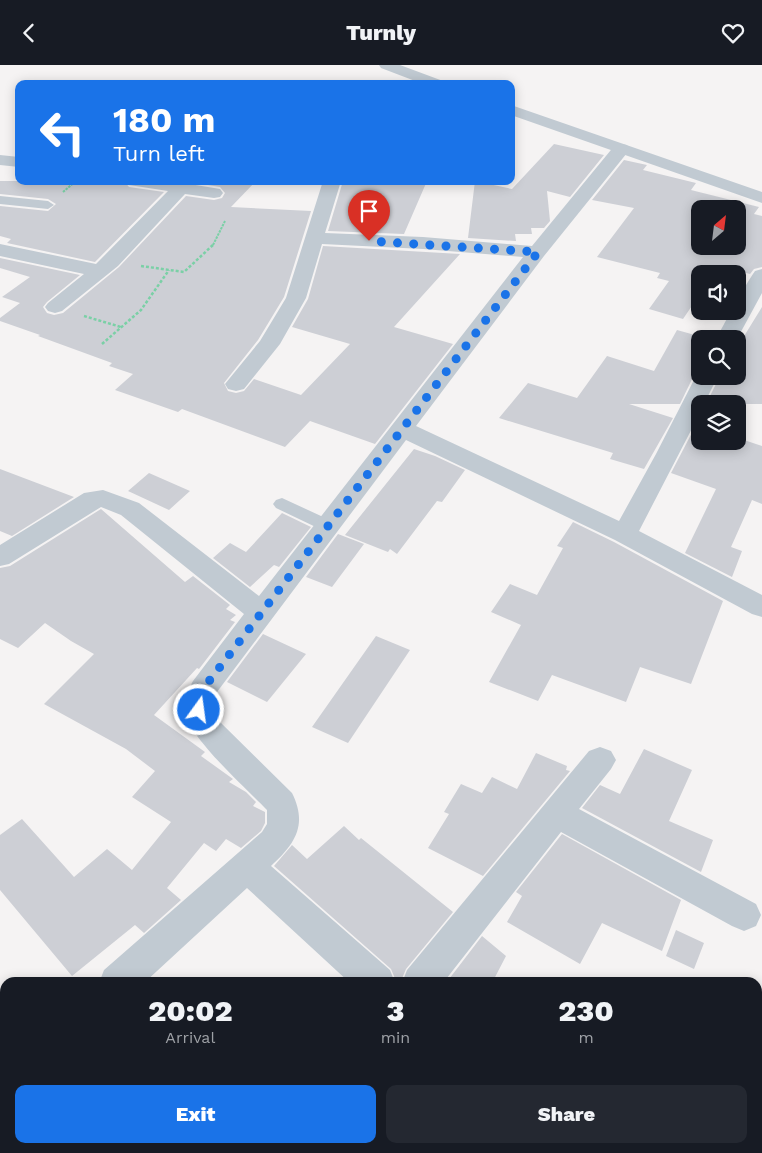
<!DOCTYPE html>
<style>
:root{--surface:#171b24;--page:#242831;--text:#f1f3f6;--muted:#9ea1a6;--accent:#1a73e8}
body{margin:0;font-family:"Work Sans",sans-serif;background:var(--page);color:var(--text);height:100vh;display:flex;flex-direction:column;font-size:19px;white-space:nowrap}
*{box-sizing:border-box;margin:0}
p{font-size:16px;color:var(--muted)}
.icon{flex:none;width:28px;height:28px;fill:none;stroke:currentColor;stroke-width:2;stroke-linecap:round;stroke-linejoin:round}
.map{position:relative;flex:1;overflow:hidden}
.drawer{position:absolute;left:0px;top:912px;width:762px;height:176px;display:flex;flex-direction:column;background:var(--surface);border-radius:15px 15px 0 0;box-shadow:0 2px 12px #0003}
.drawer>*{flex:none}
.hud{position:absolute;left:15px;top:15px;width:500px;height:105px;border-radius:10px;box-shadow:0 2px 12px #0003;background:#1a73e8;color:#fff;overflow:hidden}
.needle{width:32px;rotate:28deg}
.fabs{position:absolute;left:691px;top:135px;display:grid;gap:10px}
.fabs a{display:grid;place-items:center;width:55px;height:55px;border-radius:10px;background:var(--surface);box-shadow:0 2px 12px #0003;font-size:25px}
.pin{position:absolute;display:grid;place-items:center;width:42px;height:42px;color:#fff;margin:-51px -21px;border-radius:50% 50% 50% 0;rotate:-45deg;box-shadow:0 0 5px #0007}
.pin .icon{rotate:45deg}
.me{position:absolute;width:55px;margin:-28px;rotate:14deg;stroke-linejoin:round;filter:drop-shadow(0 0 4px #0008)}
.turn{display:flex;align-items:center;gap:18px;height:105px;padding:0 15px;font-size:22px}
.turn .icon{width:65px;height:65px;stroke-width:2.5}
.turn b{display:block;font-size:35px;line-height:42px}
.eta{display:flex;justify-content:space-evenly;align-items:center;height:85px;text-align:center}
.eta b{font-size:30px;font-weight:800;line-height:35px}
.action{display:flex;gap:10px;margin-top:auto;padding:10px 15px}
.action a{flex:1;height:58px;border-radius:10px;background:var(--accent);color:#fff;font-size:20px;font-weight:800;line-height:58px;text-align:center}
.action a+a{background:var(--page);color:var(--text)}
header{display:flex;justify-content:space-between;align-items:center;height:65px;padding:0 15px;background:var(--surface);font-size:22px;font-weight:800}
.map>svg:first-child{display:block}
.building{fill:#cdcfd5;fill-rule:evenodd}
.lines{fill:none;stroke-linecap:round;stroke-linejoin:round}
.path-far1{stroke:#7ad0a6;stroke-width:2;stroke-dasharray:2.5 1;stroke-linecap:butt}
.path{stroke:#7ad0a6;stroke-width:2.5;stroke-dasharray:3 2;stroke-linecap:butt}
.service{fill:#c1cad2;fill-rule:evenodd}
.minor{fill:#c1cad2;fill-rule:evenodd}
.tertiary{fill:#c1cad2;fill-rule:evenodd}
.route{stroke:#1a73e8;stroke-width:9;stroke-dasharray:0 16.2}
</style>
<header><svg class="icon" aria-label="back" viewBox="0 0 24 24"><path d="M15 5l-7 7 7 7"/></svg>Turnly<svg class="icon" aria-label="heart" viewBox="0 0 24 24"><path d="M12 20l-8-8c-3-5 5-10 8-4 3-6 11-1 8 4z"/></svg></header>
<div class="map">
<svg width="762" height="1088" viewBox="0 0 762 1088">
<rect width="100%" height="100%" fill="#f5f3f3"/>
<path class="building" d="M554,79L604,90L570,132L547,126L550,156L544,163H531L532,169H515L516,176L468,173L475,116L512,124Z
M624,95L647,100L643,105L696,118L691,125L759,142L754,149L762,151V202L754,204L750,209L719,201L714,209H700V229L683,254L649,244L669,216L657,213L660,208L597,192L634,143L592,135ZM700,144H738V181H700Z
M0,116H124L129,122L164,127L95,197L7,178L11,174L0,171V141L48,146L56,139L48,134L0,129Z
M184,116H256L231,142L311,146L284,232L258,275L224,318L228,326L236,328L244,326L254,314L301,330L350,279L292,262L308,234L323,181L460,189L394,262L453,279L375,379L310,356L285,382L182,344L178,347L115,325L133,309L109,301L112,298L38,271L40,270L0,256V253L20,238L2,232L30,212L0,203V193L80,210L47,237L43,242L47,248L54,250L63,248L119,202L186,131L214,135L222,133L225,128L220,122Z
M343,116H427L404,169L328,166Z
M762,242V339H706L720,311H738V281Z
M677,265L709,274H700V304L694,310L680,339H629L673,353L644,404L610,394L613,388L499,353L528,318L577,333L607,291L654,306Z
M696,360L700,361V376H738V373L762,381V439L752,435L731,482L742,486L732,512L685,488L716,424L671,408Z
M414,384L435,391L465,405L442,437L437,436L397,489L390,484L388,487L345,470Z
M0,404L74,432L12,471L0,466Z
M149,408L190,426L169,445L128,426Z
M101,444L185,517L193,511L230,540L226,544L236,550L230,555L235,557L199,604L197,603L154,650L205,687L201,691L233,714L229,717L246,727L256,737L253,741L265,747V758L261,766L241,783L226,774L216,786L204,778L167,823L181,835L144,868L135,860L72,911L0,825V770L22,754L74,812L107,784L132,805L171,757L132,732L155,706L126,684L44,639L94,589L71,576L45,558L18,583L0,574V503L10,501Z
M282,448L311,462L279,502L274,500L250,522L213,493L230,478L246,487Z
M573,457L614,477L723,536L691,619L640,602L626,637L552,610L538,636L489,617L521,560L491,547L510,519L537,530L563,483L557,481Z
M338,469L364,479L332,522L306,512Z
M263,569L306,589L267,637L227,617Z
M376,571L410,585L348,678L312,662Z
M644,684L692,705L669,756L713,775L701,807L582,743L600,720L620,729Z
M536,688L567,701L566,705L570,706L483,811L428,783L449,749L444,747L461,719L482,728L492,712L517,724Z
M344,761L359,775L361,773L453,847L406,904L400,918H397L391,904L274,801L292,780L307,794Z
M562,769L681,835L662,886L602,858L580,899L507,857L522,831L516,827Z
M676,865L704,878L694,904L666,891Z
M482,871L506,891L492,918H446Z"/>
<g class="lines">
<path class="path-far1" d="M63,127L76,116
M213,180L225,156"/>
<path class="path" d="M141,201L184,207L214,179
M84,251L121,262
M102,279L141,245L169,205"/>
<path class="service" d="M0,131L48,136L54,140L48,144L0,139Z
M282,433L334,457L337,461L334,465L328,467L322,465L276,443L273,439L276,435Z"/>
<path class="minor" d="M621,79L627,80L629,84L627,88L544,191L416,361L619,456L656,389L696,311L700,306V311H718L704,339H700V348L639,466L762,530V552L752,549L615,475L406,375L217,627L214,645L220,657L292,728C308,760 295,779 271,801L390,905L395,918H350L247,823L144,918H99L104,905L262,767L267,759V745C247,724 188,672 184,645C183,636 189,623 193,616L244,549L121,450L101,442L9,499L0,501V480L84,428L103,425L139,438L259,531L523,192L423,184L322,179L306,233L280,279L244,324L236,326L228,324L225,319L260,276L286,233L323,116H341L325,168L423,172L532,181L615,80Z
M0,90L19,92V102L0,100Z
M126,116H171L214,123L220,124L223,128L220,132L214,133L185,129L118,201L62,246L55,248L48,246L45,242L48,238L84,209L0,191V179L96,199L168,126L129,120Z
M762,204V228L737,274H716L731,246H738C738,231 747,218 755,206Z
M600,682L611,686L616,695L611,704L579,744L756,839L761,850L756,861L744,866L732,861L561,767L443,918H402L407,905L589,686Z
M5,998V1039L0,1041V1000Z
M191,1084H233L235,1088H193Z
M541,1084H584L586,1088H543Z"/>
<path class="tertiary" d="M379,0H400L443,16L445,19H423L381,3Z
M511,40L762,127V138L511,50Z"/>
</g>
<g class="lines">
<path class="route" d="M199,645L203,624L538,187L369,176"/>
</g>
</svg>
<div class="fabs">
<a><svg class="needle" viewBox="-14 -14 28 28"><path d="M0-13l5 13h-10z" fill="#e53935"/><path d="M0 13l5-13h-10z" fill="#9ea1a6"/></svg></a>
<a><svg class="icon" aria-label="sound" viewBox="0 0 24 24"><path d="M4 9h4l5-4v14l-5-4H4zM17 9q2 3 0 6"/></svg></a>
<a><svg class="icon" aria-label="search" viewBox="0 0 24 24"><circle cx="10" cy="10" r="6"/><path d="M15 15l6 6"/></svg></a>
<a><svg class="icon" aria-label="layers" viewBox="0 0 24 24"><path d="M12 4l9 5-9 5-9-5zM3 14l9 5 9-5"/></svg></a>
</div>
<div class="pin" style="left:369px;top:176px;background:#d93025"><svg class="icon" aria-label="arrive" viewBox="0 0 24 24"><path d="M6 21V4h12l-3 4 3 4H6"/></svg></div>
<svg class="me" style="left:199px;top:645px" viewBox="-20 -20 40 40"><circle r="17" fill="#1a73e8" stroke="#fff" stroke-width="3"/><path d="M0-11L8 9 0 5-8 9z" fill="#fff"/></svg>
<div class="hud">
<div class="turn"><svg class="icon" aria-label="left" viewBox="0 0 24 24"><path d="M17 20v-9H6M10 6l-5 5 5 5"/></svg><div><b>180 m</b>Turn left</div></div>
</div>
<section class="drawer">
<div class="eta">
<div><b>20:02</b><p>Arrival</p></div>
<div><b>3</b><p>min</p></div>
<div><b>230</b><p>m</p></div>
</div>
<div class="action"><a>Exit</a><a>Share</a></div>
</section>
</div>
